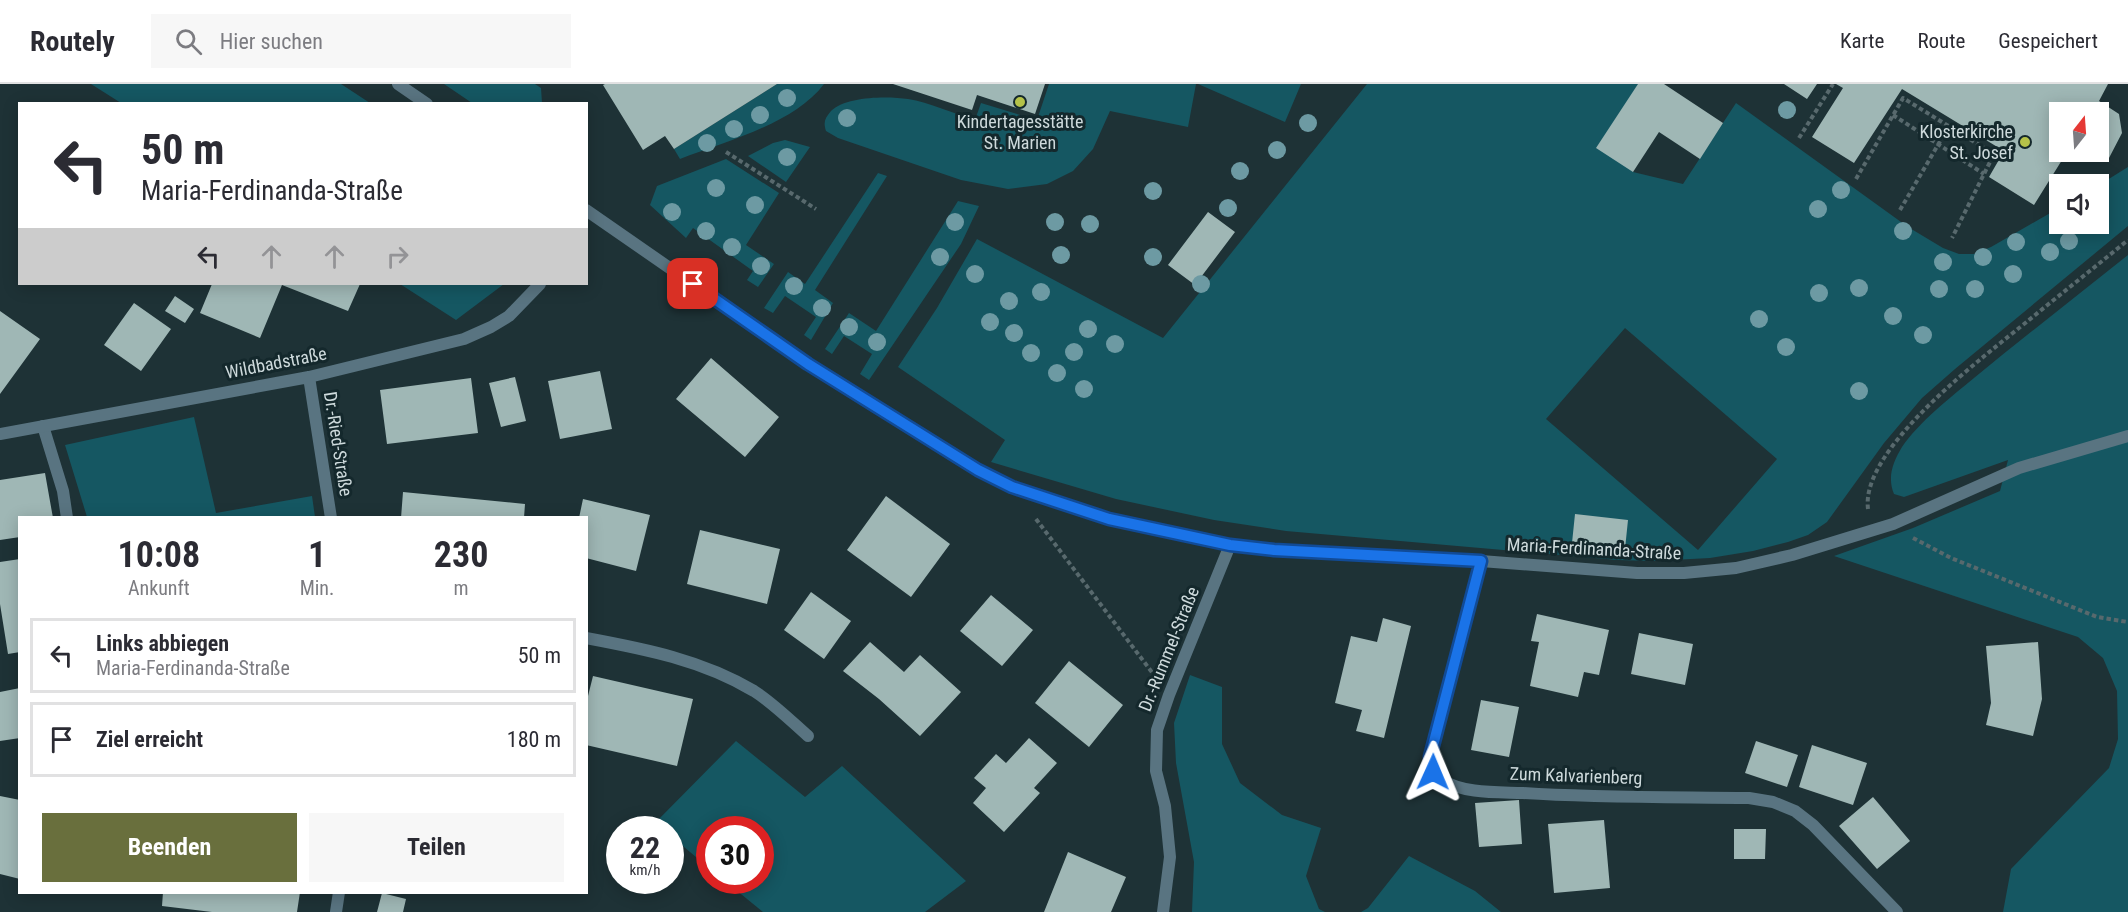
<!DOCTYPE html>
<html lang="de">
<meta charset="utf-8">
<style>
:root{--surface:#fff;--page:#f7f7f7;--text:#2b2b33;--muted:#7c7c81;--line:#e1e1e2;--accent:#696f3d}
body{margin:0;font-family:"Roboto Condensed",sans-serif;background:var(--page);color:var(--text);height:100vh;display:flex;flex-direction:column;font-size:22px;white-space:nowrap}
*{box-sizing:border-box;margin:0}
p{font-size:20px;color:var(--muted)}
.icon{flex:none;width:33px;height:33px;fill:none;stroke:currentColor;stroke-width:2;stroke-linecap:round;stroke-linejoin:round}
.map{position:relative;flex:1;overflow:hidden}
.panel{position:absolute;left:18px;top:432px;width:570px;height:378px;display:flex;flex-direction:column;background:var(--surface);border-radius:0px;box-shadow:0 3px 15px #0003}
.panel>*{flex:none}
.hud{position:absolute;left:18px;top:18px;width:570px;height:183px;border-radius:0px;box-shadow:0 3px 15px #0003;background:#fff;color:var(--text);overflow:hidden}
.needle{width:39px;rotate:17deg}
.controls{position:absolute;left:2049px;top:18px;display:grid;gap:12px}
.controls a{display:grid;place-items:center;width:60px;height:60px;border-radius:0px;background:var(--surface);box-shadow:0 3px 15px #0003;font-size:30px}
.speed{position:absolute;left:606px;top:732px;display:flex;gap:12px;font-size:30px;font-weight:700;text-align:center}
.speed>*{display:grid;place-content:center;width:78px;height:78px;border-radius:50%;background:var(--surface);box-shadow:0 3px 15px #0003;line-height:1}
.speed small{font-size:15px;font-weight:400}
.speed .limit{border:9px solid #d22;background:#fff;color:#111}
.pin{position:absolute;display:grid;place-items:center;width:51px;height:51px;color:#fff;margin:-26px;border-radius:12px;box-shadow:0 3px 9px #0006}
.me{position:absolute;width:66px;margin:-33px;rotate:1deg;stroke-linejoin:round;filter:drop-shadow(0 0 4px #0008)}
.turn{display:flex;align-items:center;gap:21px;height:126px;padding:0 24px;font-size:27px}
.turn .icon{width:78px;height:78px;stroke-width:2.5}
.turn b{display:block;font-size:42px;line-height:51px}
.lanes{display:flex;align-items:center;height:57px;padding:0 24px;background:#0003;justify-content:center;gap:30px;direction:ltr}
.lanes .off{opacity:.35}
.eta{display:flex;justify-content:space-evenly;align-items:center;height:102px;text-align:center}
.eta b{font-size:36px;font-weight:700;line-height:42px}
.button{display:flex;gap:12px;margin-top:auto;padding:12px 24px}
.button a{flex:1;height:69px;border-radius:0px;background:var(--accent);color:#fff;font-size:24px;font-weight:700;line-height:69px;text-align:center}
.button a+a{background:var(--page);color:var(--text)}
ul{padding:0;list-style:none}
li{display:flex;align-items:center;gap:18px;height:75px;margin:0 12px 9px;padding:0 12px;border:3px solid var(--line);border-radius:0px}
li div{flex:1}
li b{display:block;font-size:22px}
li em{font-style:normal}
header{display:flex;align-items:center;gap:36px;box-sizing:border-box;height:84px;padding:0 30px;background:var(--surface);border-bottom:2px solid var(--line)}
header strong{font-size:28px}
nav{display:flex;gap:33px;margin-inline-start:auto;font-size:21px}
.search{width:420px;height:54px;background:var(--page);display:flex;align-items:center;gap:15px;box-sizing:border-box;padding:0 21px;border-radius:0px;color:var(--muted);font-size:22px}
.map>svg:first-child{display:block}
.green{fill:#155762;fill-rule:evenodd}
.building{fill:#9fb7b5;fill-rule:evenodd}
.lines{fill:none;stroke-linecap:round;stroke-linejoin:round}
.path{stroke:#58696d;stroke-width:4;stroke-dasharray:4.5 3;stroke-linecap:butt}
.lane{stroke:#597481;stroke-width:12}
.street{stroke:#597481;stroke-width:12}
.tree{fill:#6d9aa3}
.route-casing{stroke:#114b97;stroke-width:15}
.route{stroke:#1a73e8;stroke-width:10}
.poi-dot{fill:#b5c249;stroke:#14282c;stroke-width:2}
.labels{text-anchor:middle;stroke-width:6;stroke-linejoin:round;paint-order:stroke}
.poi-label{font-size:18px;fill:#cedadc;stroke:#14282c}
.street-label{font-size:18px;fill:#cedadc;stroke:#14282c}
</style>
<header>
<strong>Routely</strong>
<div class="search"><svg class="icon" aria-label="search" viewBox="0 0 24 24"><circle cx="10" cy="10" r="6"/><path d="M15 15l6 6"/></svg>Hier suchen</div>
<nav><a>Karte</a><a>Route</a><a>Gespeichert</a></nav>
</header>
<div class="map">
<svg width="2128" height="828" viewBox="0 0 2128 828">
<rect width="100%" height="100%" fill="#1e3236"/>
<path class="green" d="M91,0H341L370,19H121Z
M444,0H535L541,4L542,19H472Z
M777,0H824C794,40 726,57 680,75L674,65Z
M1049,0H1196L1188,43L1110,27L1093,65L1073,87L1047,100L1008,105L961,96L838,54L826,47C823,38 825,34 831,27C846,12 888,12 908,15C929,18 954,30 975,36L981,19L1037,36Z
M1198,0H1301L1285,38Z
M1367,0H1638L1633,88L1683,100L1736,19L1908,143L1943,164L1959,170H1974L1991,163L2059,124L2060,140H2098L2099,101L2128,83V142L1955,285L1922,314L1884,359L1827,438L1808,451L1788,458L1753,467L1710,474L1653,477L1618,476L1286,447L1214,436L1116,415L991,378L1005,356L898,283L937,224L977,155L1163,254ZM1625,244L1777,375L1698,466L1546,335Z
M785,56L810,63L786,98L748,72L773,59Z
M726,75L779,109L746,161L774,180L758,203L747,196L753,187L693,144L686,154L650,121L657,102Z
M878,89L887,92L815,206L833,219L811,256L804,251L816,233L785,212L773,229L764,224L788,188L805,200Z
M958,117L979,122L961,160L869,296L860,290L872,270L844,252L832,270L825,265L849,229L876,247Z
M2128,171V828H2003L2011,785L2109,684L2118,655L2117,607L2103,574L2078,553L1834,472L1913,444L2000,407L2008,376L1904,413L1894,410C1887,393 1893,378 1902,363C1918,339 1952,312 1974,294C2025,252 2077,212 2128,171Z
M400,200H504L456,236Z
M194,333L216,429L312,412L315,433H87L65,361Z
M1190,591L1222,603V660L1240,699L1282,731L1321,744L1306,792L1319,825L1325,828H1192L1194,778L1176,679L1174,639Z
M736,657L805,713L842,682L966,797L925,828H763L725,797L760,796V746H710L709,784L671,752L670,746L663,745L655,739Z
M1409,772L1475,807L1501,828H1361L1368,824Z"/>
<path class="building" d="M605,0H777L674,65L665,52L643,66L603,1Z
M893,0H1045L1035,30L977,11L972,26Z
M1638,0H1664L1723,39L1700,75L1659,48L1633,88L1596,64Z
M1784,0H1817L1807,15Z
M1836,0H2108L2099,17L2119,30L2122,49L2109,74L2087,78L2067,68L2034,121L1989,93L2004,67L1902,5L1854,79L1812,53L1843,4ZM2060,28H2098V68H2060Z
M1208,128L1235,148L1195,201L1168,181Z
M212,200H360L348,227L282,201L260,254L200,229Z
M175,212L194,225L185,239L165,227Z
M134,219L171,245L141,287L104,261Z
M0,227L40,255L0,310Z
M711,274L779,333L745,373L676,315Z
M600,287L612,345L560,355L548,297Z
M515,293L526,337L501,343L489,299Z
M471,294L478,349L387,360L380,306Z
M45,389L53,434H20V453L0,456V396Z
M403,408L525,420L524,434H401Z
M886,412L950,460L911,513L847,466Z
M583,415L650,431L636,487L586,474V434H579Z
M1575,430L1628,436L1625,465L1572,459Z
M700,446L780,465L767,520L687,500Z
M20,475V568L8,570L0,520V478Z
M811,508L851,537L824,575L784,546Z
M991,511L1033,546L1002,582L960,547Z
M1537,530L1609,546L1599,591L1584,588L1578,613L1530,602L1539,558L1531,557Z
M1383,534L1411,542L1384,654L1356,647L1362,626L1335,619L1351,552L1377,558Z
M1639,549L1693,560L1685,601L1631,590Z
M870,558L904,588L920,571L961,608L920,652L879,615L843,587Z
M2038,558L2042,615L2033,652L1986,641L1991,619L1986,562Z
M1069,577L1123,621L1089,663L1035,619Z
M593,592L693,615L677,682L586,661V620Z
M20,604V654L0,657V608Z
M1481,616L1519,623L1509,673L1471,666Z
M1029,654L1057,679L1034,704L1040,709L1004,748L973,719L986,704L974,694L996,670L1006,679Z
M1756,657L1798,671L1787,703L1745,689Z
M1812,661L1867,679L1853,721L1799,703Z
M0,712L20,716V795L0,790Z
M1873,713L1910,757L1877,785L1839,742Z
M1519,716L1522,760L1479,763L1475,719Z
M1604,736L1610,804L1554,809L1548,740Z
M1734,745H1766L1765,775H1734Z
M1068,768L1126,793L1111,828H1044Z
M163,808H300L297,828H212L162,822Z
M382,809L406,815L403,828H377Z"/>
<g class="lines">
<path class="path" d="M1893,31L1984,90
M1799,54L1833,0
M726,68L816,125
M1856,95L1903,14L1994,70L1952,154
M1900,126L1949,42
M1868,425C1860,364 1985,272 2029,236C2062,209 2095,183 2128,156
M1036,435L1154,591
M1913,454L1951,474L2097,533L2128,538"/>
<path class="lane" d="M43,342L63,407L67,434"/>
<path class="street" d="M398,0L427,20
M586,126L808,280L978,386L1012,403L1109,435L1230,461L1274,466L1481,477L1637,489H1684L1736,484L1792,471L1893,440L2019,384L2128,352
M309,293L331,434
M0,350L309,293L464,255L491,243L509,232L540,200
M1481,477L1430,673C1432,683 1433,690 1442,696C1464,710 1498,708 1523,709C1598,714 1674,713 1749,714L1773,718L1795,727L1813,741L1897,828
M586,554C645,565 702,576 754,607C773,619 791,637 808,652
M336,828L339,808
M1163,828L1170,773L1165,722L1156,687L1157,646L1169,611L1230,461"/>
</g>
<g class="tree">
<circle cx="787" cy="14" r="9"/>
<circle cx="1787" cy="26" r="9"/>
<circle cx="760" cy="31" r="9"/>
<circle cx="847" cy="34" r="9"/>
<circle cx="1308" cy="39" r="9"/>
<circle cx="734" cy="45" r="9"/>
<circle cx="707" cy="59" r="9"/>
<circle cx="1277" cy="66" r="9"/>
<circle cx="787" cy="73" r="9"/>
<circle cx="1240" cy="87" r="9"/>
<circle cx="716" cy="104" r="9"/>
<circle cx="1841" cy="106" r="9"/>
<circle cx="1153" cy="107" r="9"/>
<circle cx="755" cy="121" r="9"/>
<circle cx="1228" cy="124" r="9"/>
<circle cx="1818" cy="125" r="9"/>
<circle cx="672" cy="128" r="9"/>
<circle cx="955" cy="138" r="9"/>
<circle cx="1055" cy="138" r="9"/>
<circle cx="1090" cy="140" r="9"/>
<circle cx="706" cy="147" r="9"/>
<circle cx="1903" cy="147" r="9"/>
<circle cx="2069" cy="157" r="9"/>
<circle cx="2016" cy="158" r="9"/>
<circle cx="732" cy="163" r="9"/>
<circle cx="2050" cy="168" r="9"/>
<circle cx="1061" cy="171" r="9"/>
<circle cx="940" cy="173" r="9"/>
<circle cx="1153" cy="173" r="9"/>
<circle cx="1983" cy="173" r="9"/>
<circle cx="1943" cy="178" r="9"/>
<circle cx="761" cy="182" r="9"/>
<circle cx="975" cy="190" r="9"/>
<circle cx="2013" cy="190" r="9"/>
<circle cx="1201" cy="200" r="9"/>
<circle cx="794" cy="202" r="9"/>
<circle cx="1859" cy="204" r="9"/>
<circle cx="1939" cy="205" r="9"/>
<circle cx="1975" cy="205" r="9"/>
<circle cx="1041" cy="208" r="9"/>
<circle cx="1819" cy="209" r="9"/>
<circle cx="1009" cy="217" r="9"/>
<circle cx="822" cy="224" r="9"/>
<circle cx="1893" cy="232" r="9"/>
<circle cx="1759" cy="235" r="9"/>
<circle cx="990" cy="238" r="9"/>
<circle cx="849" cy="243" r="9"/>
<circle cx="1088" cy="245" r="9"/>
<circle cx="1014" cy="249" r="9"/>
<circle cx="1923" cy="251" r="9"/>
<circle cx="877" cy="258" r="9"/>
<circle cx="1115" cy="260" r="9"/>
<circle cx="1786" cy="263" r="9"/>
<circle cx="1074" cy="268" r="9"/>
<circle cx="1031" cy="269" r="9"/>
<circle cx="1057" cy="289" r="9"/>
<circle cx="1084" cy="305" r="9"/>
<circle cx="1859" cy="307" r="9"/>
</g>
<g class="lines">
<g class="route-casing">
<path id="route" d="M693,200L808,280L978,386L1012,403L1109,435L1230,461L1274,466L1481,477L1430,673L1433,688"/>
</g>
<use href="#route" class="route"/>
</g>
<g class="poi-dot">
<circle cx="1020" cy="18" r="6"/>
<circle cx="2025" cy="58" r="6"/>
</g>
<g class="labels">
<g class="poi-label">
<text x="1020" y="44">Kindertagesstätte<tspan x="1020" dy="21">St. Marien</tspan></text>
<text x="2013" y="54" text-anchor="end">Klosterkirche<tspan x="2013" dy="21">St. Josef</tspan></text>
</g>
<g class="street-label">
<text transform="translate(276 279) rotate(-11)" y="6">Wildbadstraße</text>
<text transform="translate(338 360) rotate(81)" y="6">Dr.-Ried-Straße</text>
<text transform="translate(1594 465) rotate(3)" y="6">Maria-Ferdinanda-Straße</text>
<text transform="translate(1169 565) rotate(-68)" y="6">Dr.-Rummel-Straße</text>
<text transform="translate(1576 692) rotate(2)" y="6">Zum Kalvarienberg</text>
</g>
</g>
</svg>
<div class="controls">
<a><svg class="needle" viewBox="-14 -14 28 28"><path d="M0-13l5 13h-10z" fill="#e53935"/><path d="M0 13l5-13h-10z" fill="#7c7c81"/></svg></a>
<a><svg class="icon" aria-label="sound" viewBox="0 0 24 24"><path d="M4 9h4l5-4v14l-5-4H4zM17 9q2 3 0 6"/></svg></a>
</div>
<div class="speed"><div>22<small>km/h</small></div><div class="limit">30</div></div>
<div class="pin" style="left:693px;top:200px;background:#d93025"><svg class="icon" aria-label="arrive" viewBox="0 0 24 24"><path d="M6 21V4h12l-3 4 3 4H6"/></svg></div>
<svg class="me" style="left:1433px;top:688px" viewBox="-20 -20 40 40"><path d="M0-17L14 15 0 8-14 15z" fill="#1a73e8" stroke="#fff" stroke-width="4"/></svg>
<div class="hud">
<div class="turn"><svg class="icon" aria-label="left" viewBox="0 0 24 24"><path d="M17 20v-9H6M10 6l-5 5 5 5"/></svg><div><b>50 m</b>Maria-Ferdinanda-Straße</div></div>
<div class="lanes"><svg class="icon" aria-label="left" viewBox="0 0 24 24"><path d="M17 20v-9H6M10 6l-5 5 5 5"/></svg><svg class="icon off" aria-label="ahead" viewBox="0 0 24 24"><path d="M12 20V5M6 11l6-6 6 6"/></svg><svg class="icon off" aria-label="ahead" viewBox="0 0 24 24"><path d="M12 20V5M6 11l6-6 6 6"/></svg><svg class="icon off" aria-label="right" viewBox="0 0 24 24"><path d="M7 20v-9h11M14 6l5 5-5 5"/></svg></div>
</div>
<section class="panel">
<div class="eta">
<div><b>10:08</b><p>Ankunft</p></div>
<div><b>1</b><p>Min.</p></div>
<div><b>230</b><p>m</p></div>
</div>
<ul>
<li><svg class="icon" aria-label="left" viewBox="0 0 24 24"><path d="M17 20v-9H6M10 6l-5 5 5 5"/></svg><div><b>Links abbiegen</b><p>Maria-Ferdinanda-Straße</p></div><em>50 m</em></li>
<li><svg class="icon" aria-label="arrive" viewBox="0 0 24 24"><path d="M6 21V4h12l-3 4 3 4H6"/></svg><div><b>Ziel erreicht</b></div><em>180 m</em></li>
</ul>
<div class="button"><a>Beenden</a><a>Teilen</a></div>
</section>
</div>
